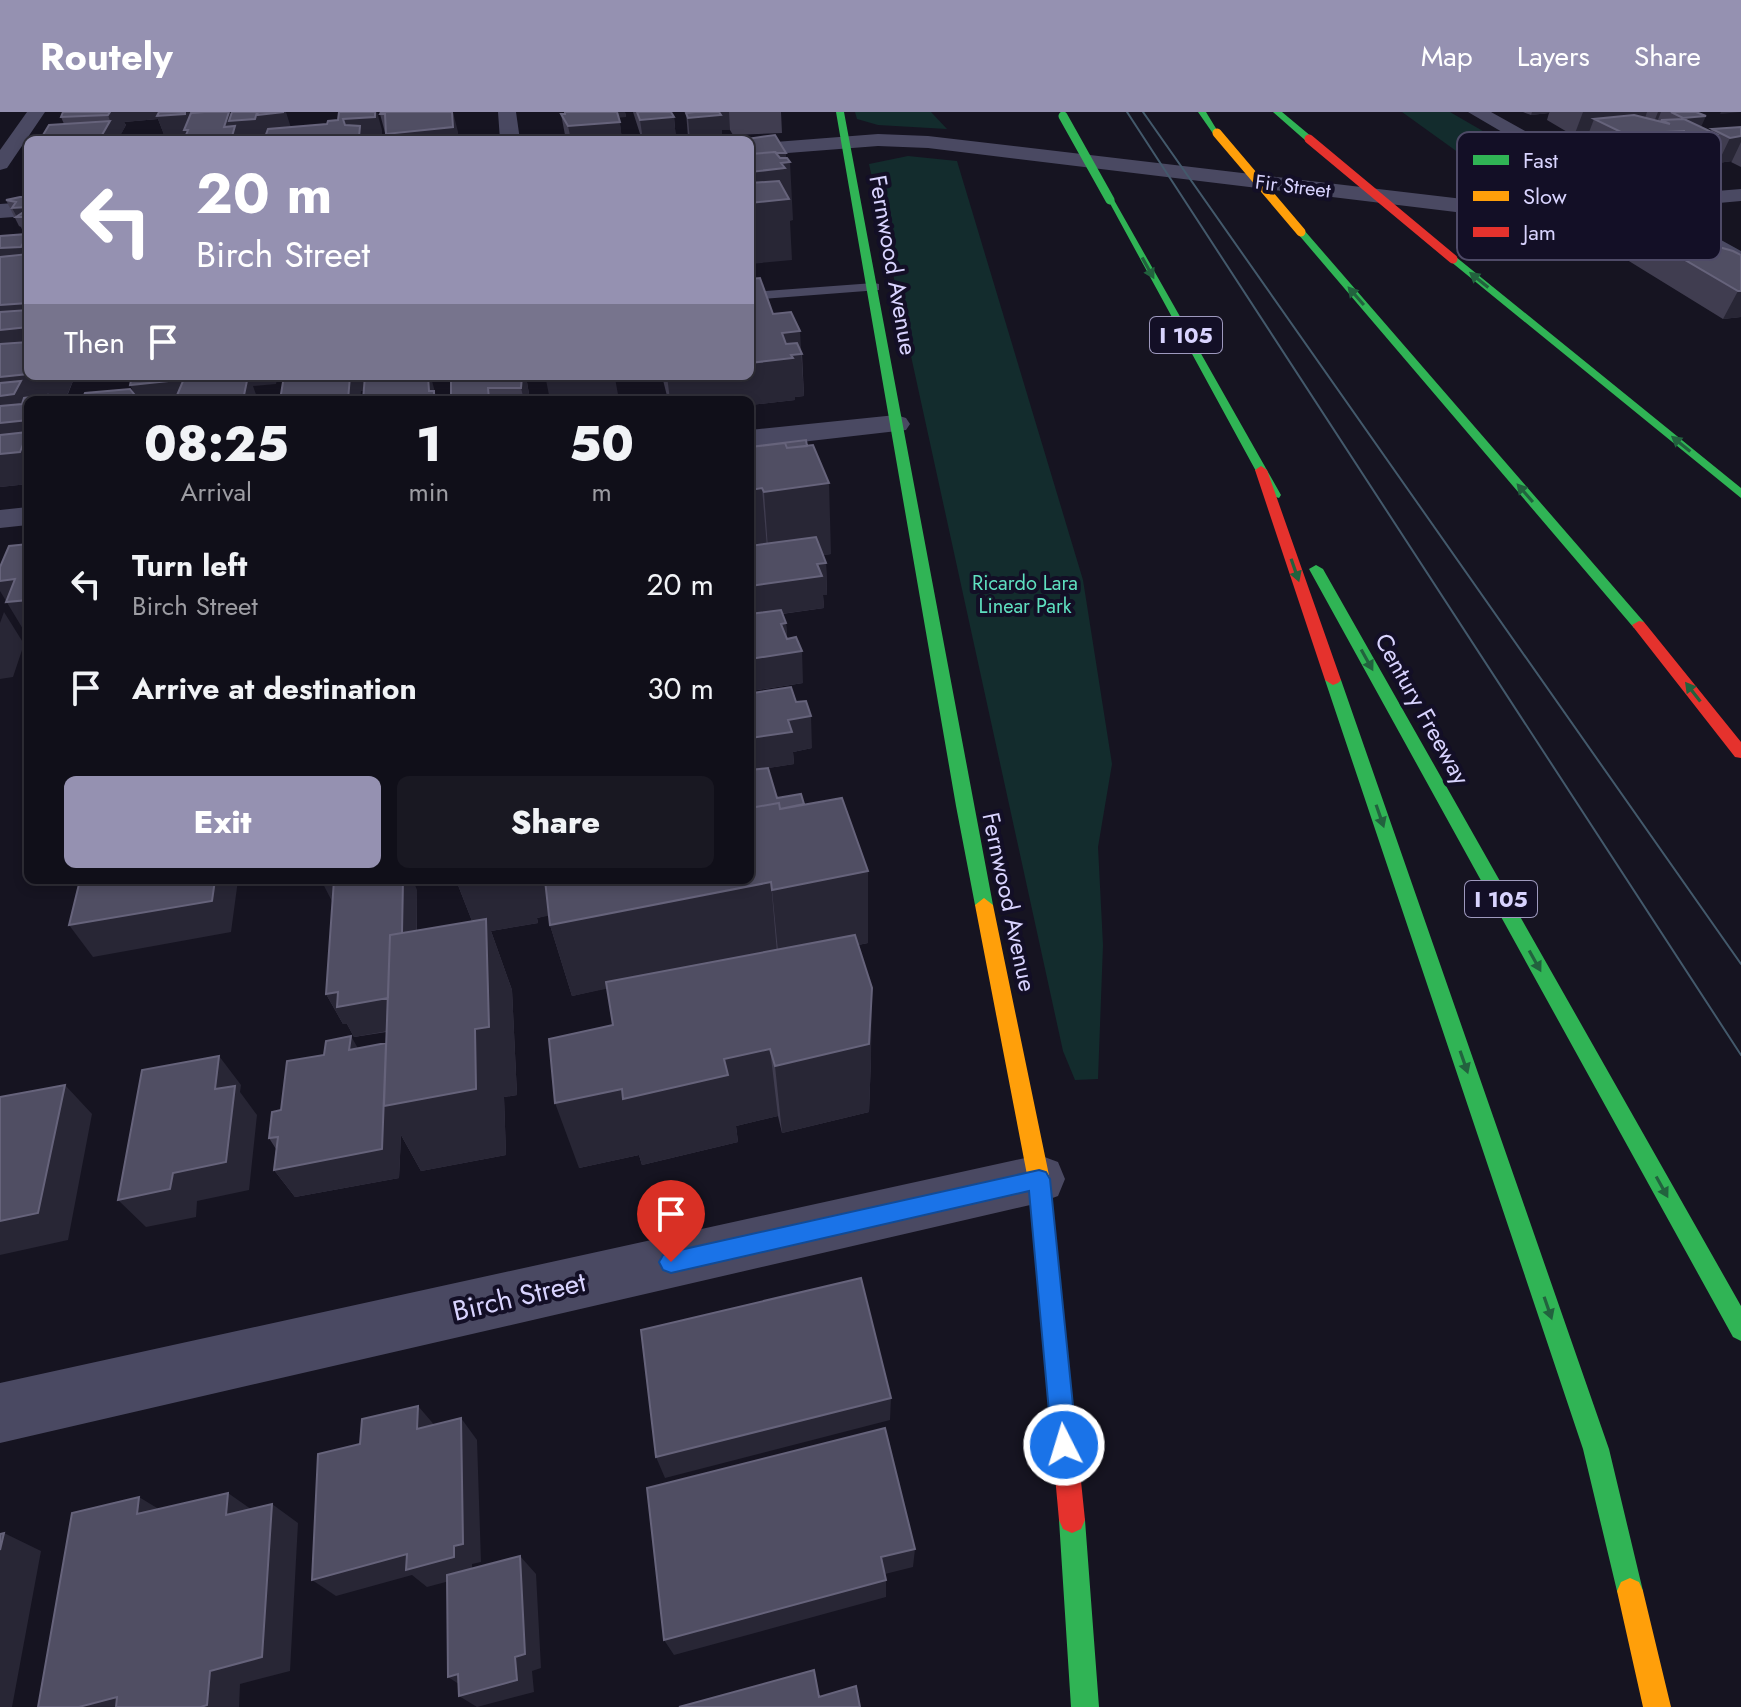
<!DOCTYPE html>
<style>
:root{--surface:#100f19;--page:#191822;--text:#f1f3f6;--muted:#9c9ca2;--line:#302f38;--accent:#9591b1}
body{margin:0;font-family:Jost,sans-serif;background:var(--page);color:var(--text);height:100vh;display:flex;flex-direction:column;font-size:30px;white-space:nowrap}
*{box-sizing:border-box;margin:0}
p{font-size:26px;color:var(--muted)}
.icon{flex:none;width:44px;height:44px;fill:none;stroke:currentColor;stroke-width:2;stroke-linecap:round;stroke-linejoin:round}
.map{position:relative;flex:1;overflow:hidden}
.panel{position:absolute;left:24px;top:284px;width:730px;height:488px;display:flex;flex-direction:column;background:var(--surface);border-radius:12px;box-shadow:0 4px 12px #0003,0 0 0 2px var(--line)}
.panel>*{flex:none}
.top-card{position:absolute;left:24px;top:24px;width:730px;height:244px;border-radius:12px;box-shadow:0 4px 12px #0003,0 0 0 2px var(--line);background:#9591b1;color:#fff;overflow:hidden}
.pin{position:absolute;display:grid;place-items:center;width:68px;height:68px;color:#fff;margin:-82px -34px;border-radius:50% 50% 50% 0;rotate:-45deg;box-shadow:0 0 8px #0007}
.pin .icon{rotate:45deg}
.me{position:absolute;width:88px;margin:-44px;rotate:355deg;stroke-linejoin:round;filter:drop-shadow(0 0 6px #0008)}
.turn{display:flex;align-items:center;gap:28px;height:168px;padding:0 40px;font-size:36px}
.turn .icon{width:104px;height:104px;stroke-width:2.5}
.turn b{display:block;font-size:56px;line-height:68px}
.then{display:flex;align-items:center;height:76px;padding:0 40px;background:#0003;gap:16px;font-size:30px}
.eta{display:flex;justify-content:space-evenly;align-items:center;height:136px;text-align:center}
.eta b{font-size:48px;font-weight:800;line-height:56px}
.action{display:flex;gap:16px;margin-top:auto;padding:16px 40px}
.action a{flex:1;height:92px;border-radius:12px;background:var(--accent);color:#fff;font-size:32px;font-weight:800;line-height:92px;text-align:center}
.action a+a{background:var(--page);color:var(--text)}
ul{padding:0;list-style:none}
li{display:flex;align-items:center;gap:24px;height:104px;padding:0 40px}
li div{flex:1}
li b{display:block;font-size:30px}
li em{font-style:normal}
header{display:flex;align-items:center;gap:48px;box-sizing:border-box;height:112px;padding:0 40px;background:var(--accent);color:#fff}
header strong{font-size:38px}
nav{display:flex;gap:44px;margin-inline-start:auto;font-size:28px}
.map>svg:first-child{display:block}
.green{fill:#132c2d}
.lines{fill:none;stroke-linecap:round;stroke-linejoin:round}
.lane{fill:#4a4962;fill-rule:evenodd}
.street{fill:#4a4962;fill-rule:evenodd}
.fast{fill:#30b455;fill-rule:evenodd}
.slow{fill:#ff9f0a;fill-rule:evenodd}
.jam{fill:#e5322d;fill-rule:evenodd}
.tram{stroke:#43596b;stroke-width:2}
.fast-bridge{stroke:#30b455;stroke-width:9}
.slow-bridge{stroke:#ff9f0a;stroke-width:9}
.jam-bridge{stroke:#e5322d;stroke-width:9}
.wall{fill:#403d50}
.shaded-wall{fill:#282635}
.building{fill:#504e63;stroke:#66637b;stroke-width:2}
.oneway{fill:#22623e}
.route{fill:#1a73e8;stroke:#114b97;stroke-width:2}
.labels{text-anchor:middle;stroke-width:8;stroke-linejoin:round;paint-order:stroke}
.far-street-label{font-size:20px;fill:#d9d4ff;stroke:#130f26}
.far-park-label{font-size:20px;fill:#5fe0c0;stroke:#130f26}
.shield{fill:#130f26;stroke:#9e99be;stroke-width:2}
.shield-label{font-size:22px;font-weight:bold;fill:#d9d4ff}
.street-label{font-size:24px;fill:#d9d4ff;stroke:#130f26}
.near-street-label{font-size:28px;fill:#d9d4ff;stroke:#130f26}
.key{fill:#130f26;stroke:#4e4a67;stroke-width:2}
.key-label{font-size:22px;fill:#d9d4ff}
</style>
<header>
<strong>Routely</strong>
<nav><a>Map</a><a>Layers</a><a>Share</a></nav>
</header>
<div class="map">
<svg width="1741" height="1595" viewBox="0 0 1741 1595">
<rect width="100%" height="100%" fill="#161421"/>
<path class="green" d="M855,0H931L947,17L878,13L857,7Z
M1402,0H1450L1566,67L1558,78L1562,80L1516,82Z
M908,44L957,49L1083,468L1112,652L1098,735L1103,833L1098,967L1075,968L1063,939L869,52Z"/>
<g class="lines">
<path class="lane" d="M874,171L879,172V178L750,188V180Z"/>
<path class="street" d="M27,0H45L7,56L0,58V38Z
M498,0H516L520,28H500Z
M1468,0H1491L1643,85L1741,77V89L1663,96L1741,139V156L1636,98L1565,105H1497L928,36L878,34L750,44V32L878,22L928,24L1497,91L1616,87Z
M28,90V104L0,106V92Z
M896,303L906,306L910,312L906,318L750,336V318Z
M28,395V413L0,416V398Z
M1039,1043L1058,1050L1065,1067L1058,1084L1039,1091L0,1331V1271Z"/>
<path class="fast" d="M836,0H844L993,793L984,800L975,793L956,694Z
M1198,0H1206L1220,23H1214Z
M1273,0H1282L1312,25V29H1306Z
M1107,86L1114,88L1281,383L1279,386L1269,383Z
M1298,118H1304L1644,510V516H1634L1298,122Z
M1450,145H1456L1741,376V386L1450,149Z
M1316,453L1323,457L1741,1194V1229L1733,1225L1309,457Z
M1333,563L1341,568L1609,1337L1643,1479L1639,1488L1630,1492L1621,1488L1617,1479L1583,1337L1325,568Z
M1072,1395L1081,1399L1085,1408L1099,1595H1071L1059,1408L1063,1399Z"/>
<path class="slow" d="M984,786L993,793L1050,1068L1047,1075L1039,1078L1031,1075L1028,1068L975,793Z
M1630,1466L1639,1470L1643,1479L1671,1595H1643L1617,1479L1621,1470Z"/>
<path class="jam" d="M1261,354L1267,358L1341,568L1338,571L1333,573L1325,568L1255,358Z
M1639,509L1644,510L1741,630V646L1735,645L1634,516L1632,513Z
M1039,1058L1047,1061L1050,1068L1085,1408L1081,1417L1072,1421L1063,1417L1059,1408L1028,1068L1031,1061Z"/>
<path class="tram" d="M1127,0L1741,943
M1143,0L1741,852"/>
<path class="fast-bridge" d="M1063,4L1110,88"/>
<path class="slow-bridge" d="M1217,21L1301,120"/>
<path class="jam-bridge" d="M1309,27L1453,147"/>
</g>
<path class="wall" d="M381,0L458,20L387,28L380,2Z
M564,0H625L626,5H619L622,28H566L561,2H564Z
M633,0H671L674,5L676,28H642Z
M686,0H781L782,21L733,23L730,18H722V27L690,28L688,25Z
M1523,0H1696L1701,15L1710,20L1712,17L1741,15V55L1731,50L1732,49L1718,51L1706,44L1697,64L1655,68L1633,57L1638,46L1615,47L1585,31L1588,23L1574,24L1547,8L1549,1L1531,3Z
M193,1L231,2L291,15L382,18V28L184,27L174,28L165,25L158,7L124,10L126,13L118,27L121,28H45L43,23L64,12L61,5Z
M28,85V264H75L66,287L70,286L71,288H28V372L0,375L24,122L21,115L19,114L6,88Z
M1622,111L1649,115L1712,133L1741,143V205L1723,207L1611,138Z
M773,202L802,242L804,284L795,285V288L750,293V288H668L662,264H750Z
M526,264L529,282V288H451Z
M750,335L831,442L823,443L826,451L827,483H823L824,496L782,502L786,511L787,527L803,571L752,579L753,581L796,590L812,636L793,640L794,652L768,656L777,686L804,692L868,831L858,833L871,946L869,1000L782,1021L778,1004L736,1014L738,1030L642,1053L639,1043L579,1056L613,913L607,876L572,884L550,813L549,803L537,806L538,811L491,819L512,878L517,983L504,985L506,1043L421,1059L401,1023L399,1066L295,1085L274,1058L276,1037L269,1026L281,998L358,936L386,931V920L354,925L347,912H343L326,882L333,790L417,778V819L472,809L456,768H750Z"/>
<path class="shaded-wall" d="M71,0H192L197,14L188,27L174,28H166L158,7L124,10L126,13L118,28H52V27L110,9L108,3Z
M229,0H230L233,8L257,0H286L292,19L264,28H229L224,15Z
M340,0H377L382,18V28H359V25L345,14Z
M453,0L458,20V28H387L386,22Z
M581,0H625L626,5L615,6L620,10L622,28H571L568,14Z
M717,0H729L730,18H722V27L690,28L688,6Z
M1532,0H1550L1549,1L1531,3Z
M1583,0H1647L1645,6L1594,7L1588,23L1574,24Z
M1658,0H1661L1657,10H1654Z
M1721,0H1741L1720,2Z
M1706,4L1697,24L1716,22L1697,64L1655,68L1666,43L1687,41L1683,6Z
M674,5L676,28H643L640,8Z
M1741,24V30L1732,49L1718,51L1730,26Z
M786,41V50H790L793,108L790,109L792,148L750,152V44Z
M28,95V105H17L12,96Z
M28,122V162L0,159V124Z
M1738,179H1741V205L1723,207Z
M28,191V245L0,249V193Z
M800,219L804,284L795,285V288L750,293V288H670L667,264H750V251L782,221Z
M28,262V264H75L65,288H28V372L0,375V265Z
M170,264H179L186,280L184,288H137L130,273Z
M229,264H278L276,272L253,274L258,288H243Z
M350,264H363L365,271V279H361L360,288H348Z
M413,264H439L431,265L437,288H424Z
M494,264H526L529,282V288H524L521,276Z
M583,264H632L615,266L619,288H550L546,268Z
M750,366L829,371L831,442L769,451L764,380L762,376L768,447L750,450Z
M826,451L827,483H823L824,496L750,506V474L817,452Z
M15,467L28,488V522H26L0,479V469Z
M4,500L24,532L13,565L0,567V511Z
M786,511L788,541L802,539L803,571L750,579V547L781,512Z
M811,604L812,636L793,640L794,652L750,659V626L788,608Z
M868,759V831L779,849L772,778Z
M215,768H238L231,820L93,845L69,813Z
M321,768H337L336,797Z
M403,768H413L417,778L416,914L354,925L347,912H343L326,882Z
M456,768H600L604,793L537,806L538,811L491,819L512,878L517,983L504,985L506,1043L421,1059L401,1023L399,1066L295,1085L274,1058L475,917L477,822Z
M771,770L777,841L572,884L550,813Z
M872,876L871,946L869,1000L782,1021L775,954Z
M351,924L368,954L349,938Z
M770,937L778,1004L736,1014L738,1030L642,1053L639,1043L579,1056L555,991L724,947Z
M219,944L241,973L240,980L257,1003L249,1078L197,1089L196,1105L146,1115L118,1088L173,1061L215,977Z
M65,973L92,1002L68,1128L0,1143V1109Z
M891,1286L890,1308L665,1366L656,1345Z
M418,1294L437,1316L417,1317Z
M461,1306L477,1328L481,1450L472,1452V1463L427,1475L412,1463L336,1484L312,1468Z
M228,1381L255,1400L226,1403Z
M139,1385L170,1404L137,1402Z
M272,1392L298,1411L290,1559L240,1572L239,1595H201L210,1559Z
M4,1421L41,1439L12,1595H0V1438Z
M915,1437L913,1455L881,1463V1445Z
M520,1444L536,1462L541,1556L532,1559L534,1580L477,1595L459,1584L515,1545Z
M886,1468V1485L674,1543L664,1528Z
M458,1562L468,1578L448,1565Z
M117,1585L145,1595H79Z"/>
<path class="building" d="M63,0H110L108,3L61,5Z
M159,0H185V2L157,4Z
M205,0H229L224,15L235,14L231,28H184L188,18H184L191,1Z
M232,0H257L255,7L229,9Z
M258,0H284L257,3Z
M339,0H375V5L343,7L345,13L360,14L359,25L316,28H264L268,17L327,12L328,9L338,8Z
M381,0H452L453,15L386,22L385,2H380Z
M565,0H617L620,10L568,14L561,2H565Z
M637,0H671L674,5L640,8Z
M695,0H719L721,3L688,6L686,1Z
M1671,0H1696L1706,4L1683,6Z
M1634,3L1670,12L1661,8L1684,7L1716,22L1695,24L1711,32L1697,34L1708,39L1666,43L1644,32L1678,29L1663,22L1685,19L1625,22L1594,7Z
M110,9L102,23L52,27L43,23L49,13Z
M1741,15V24L1730,26L1712,17Z
M775,23L786,41H777L775,40L750,42V28H740Z
M172,25L171,28H128Z
M775,40L780,46H787L790,50L781,51L785,56L750,60V42Z
M779,69L789,87L750,91V71Z
M20,85H28V95L12,96L16,90L6,88Z
M28,97V105H16Z
M1640,109L1649,115L1675,112L1712,133L1733,139L1741,143V179H1738L1622,111Z
M28,122L21,135L0,136V124Z
M28,142V191L0,193V145Z
M760,166L773,202L791,200L800,219L782,221L786,232L797,231L802,242L791,243L793,246L750,251V167Z
M28,198V215L0,218V200Z
M28,230V262L0,265V232Z
M132,264H170L168,269L130,273Z
M234,264H248L243,288H175L183,269Z
M284,264H350L348,288H280Z
M365,264H428L429,279H434V285L424,288H363Z
M451,264H522L521,276H488L489,287L451,288Z
M545,264H583L546,268Z
M21,269L14,282L0,284V271Z
M130,277L138,287L137,288H82L85,281Z
M47,283L45,288H28V308L0,311V294L22,292L24,286Z
M28,320L20,340L0,342V323Z
M806,328L807,334L787,336L785,331L750,335Z
M785,331L787,336L813,333L829,371L764,380L762,376L750,378V335Z
M816,425L826,451L817,452L822,464L750,474V434Z
M28,432V488L6,490L15,467L0,469V455L9,434Z
M781,498L786,511L781,512L787,527L796,525L802,539L750,547V502Z
M750,575H752L753,581L791,575L796,590L806,589L811,604L788,608L792,620L750,626Z
M768,656L777,686L801,682L804,692L780,697L779,691L750,696V658Z
M842,686L868,759L772,778L771,770L550,813L545,768H750V696L779,691L780,697Z
M80,768H215L212,789L69,813Z
M334,768H403L402,821L390,823L388,886L337,895L338,880L326,882Z
M486,807L489,915L475,917L476,977L384,994L390,823Z
M855,823L872,876L869,932L775,954L770,937L724,947L728,963L623,987L622,977L555,991L549,927L613,913L606,870Z
M351,924L349,938L386,931L382,1037L274,1058L278,1025L269,1026L272,1000L281,998L287,949L324,943L326,929Z
M219,944L215,977L235,974L226,1050L173,1061L170,1077L118,1088L142,958Z
M65,973L38,1101L0,1109V985Z
M861,1166L891,1286L656,1345L641,1218Z
M418,1294L417,1317L461,1306L463,1432L454,1434V1445L406,1458L407,1442L312,1468L318,1342L360,1332L362,1307Z
M885,1316L915,1437L881,1445L886,1468L664,1528L647,1376Z
M228,1381L226,1403L272,1392L262,1545L210,1559L207,1593L201,1595H116L117,1585L79,1595H38L72,1401L139,1385L137,1402Z
M4,1421L0,1438V1422Z
M520,1444L525,1542L515,1545L517,1568L459,1584L458,1562L448,1565L447,1463Z
M814,1558L819,1585L856,1574L860,1595H679Z"/>
<defs><path id="oneway-solid" d="M-6-.8H1V-3.2L6.5 0L1 3.2V.8H-6Z" transform="scale(2)"/></defs>
<g class="oneway">
<use href="#oneway-solid" transform="translate(1148 156) rotate(61)"/>
<use href="#oneway-solid" transform="translate(1479 168) rotate(-141)"/>
<use href="#oneway-solid" transform="translate(1356 184) rotate(-131)"/>
<use href="#oneway-solid" transform="translate(1681 332) rotate(-141)"/>
<use href="#oneway-solid" transform="translate(1525 381) rotate(-131)"/>
<use href="#oneway-solid" transform="translate(1295 458) rotate(71)"/>
<use href="#oneway-solid" transform="translate(1367 548) rotate(61)"/>
<use href="#oneway-solid" transform="translate(1693 580) rotate(-128)"/>
<use href="#oneway-solid" transform="translate(1380 704) rotate(71)"/>
<use href="#oneway-solid" transform="translate(1535 849) rotate(61)"/>
<use href="#oneway-solid" transform="translate(1464 950) rotate(71)"/>
<use href="#oneway-solid" transform="translate(1662 1075) rotate(61)"/>
<use href="#oneway-solid" transform="translate(1548 1196) rotate(71)"/>
</g>
<path class="route" d="M1039,1058L1046,1060L1050,1067L1077,1333L1073,1342L1064,1346L1055,1342L1052,1333L1029,1079L671,1161L663,1158L659,1150L663,1143L671,1140Z"/>
<g class="labels">
<g class="far-street-label">
<text transform="translate(1293 74) rotate(7)" y="7">Fir Street</text>
</g>
<g class="far-park-label">
<text x="1025" y="478">Ricardo Lara<tspan x="1025" dy="23">Linear Park</tspan></text>
</g>
<g class="shield">
<rect x="1150" y="205" width="72" height="36" rx="6"/>
<rect x="1465" y="769" width="72" height="36" rx="6"/>
</g>
<g class="shield-label">
<text x="1186" y="231">I 105</text>
<text x="1501" y="795">I 105</text>
</g>
<g class="street-label">
<text transform="translate(893 153) rotate(80)" y="8">Fernwood Avenue</text>
<text transform="translate(1422 597) rotate(61)" y="8">Century Freeway</text>
<text transform="translate(1009 790) rotate(78)" y="8">Fernwood Avenue</text>
</g>
<g class="near-street-label">
<text transform="translate(519 1184) rotate(-13)" y="10">Birch Street</text>
</g>
</g>
<rect x="1457" y="20" width="264" height="128" rx="12" class="key"/>
<rect x="1473" y="43" width="36" height="10" fill="#30b455"/>
<rect x="1473" y="79" width="36" height="10" fill="#ff9f0a"/>
<rect x="1473" y="115" width="36" height="10" fill="#e5322d"/>
<g class="key-label">
<text x="1523" y="56">Fast</text>
<text x="1523" y="92">Slow</text>
<text x="1523" y="128">Jam</text>
</g>
</svg>
<div class="pin" style="left:671px;top:1150px;background:#d93025"><svg class="icon" aria-label="arrive" viewBox="0 0 24 24"><path d="M6 21V4h12l-3 4 3 4H6"/></svg></div>
<svg class="me" style="left:1064px;top:1333px" viewBox="-20 -20 40 40"><circle r="17" fill="#1a73e8" stroke="#fff" stroke-width="3"/><path d="M0-11L8 9 0 5-8 9z" fill="#fff"/></svg>
<div class="top-card">
<div class="turn"><svg class="icon" aria-label="left" viewBox="0 0 24 24"><path d="M17 20v-9H6M10 6l-5 5 5 5"/></svg><div><b>20 m</b>Birch Street</div></div>
<div class="then">Then<svg class="icon" aria-label="arrive" viewBox="0 0 24 24"><path d="M6 21V4h12l-3 4 3 4H6"/></svg></div>
</div>
<section class="panel">
<div class="eta">
<div><b>08:25</b><p>Arrival</p></div>
<div><b>1</b><p>min</p></div>
<div><b>50</b><p>m</p></div>
</div>
<ul>
<li><svg class="icon" aria-label="left" viewBox="0 0 24 24"><path d="M17 20v-9H6M10 6l-5 5 5 5"/></svg><div><b>Turn left</b><p>Birch Street</p></div><em>20 m</em></li>
<li><svg class="icon" aria-label="arrive" viewBox="0 0 24 24"><path d="M6 21V4h12l-3 4 3 4H6"/></svg><div><b>Arrive at destination</b></div><em>30 m</em></li>
</ul>
<div class="action"><a>Exit</a><a>Share</a></div>
</section>
</div>
